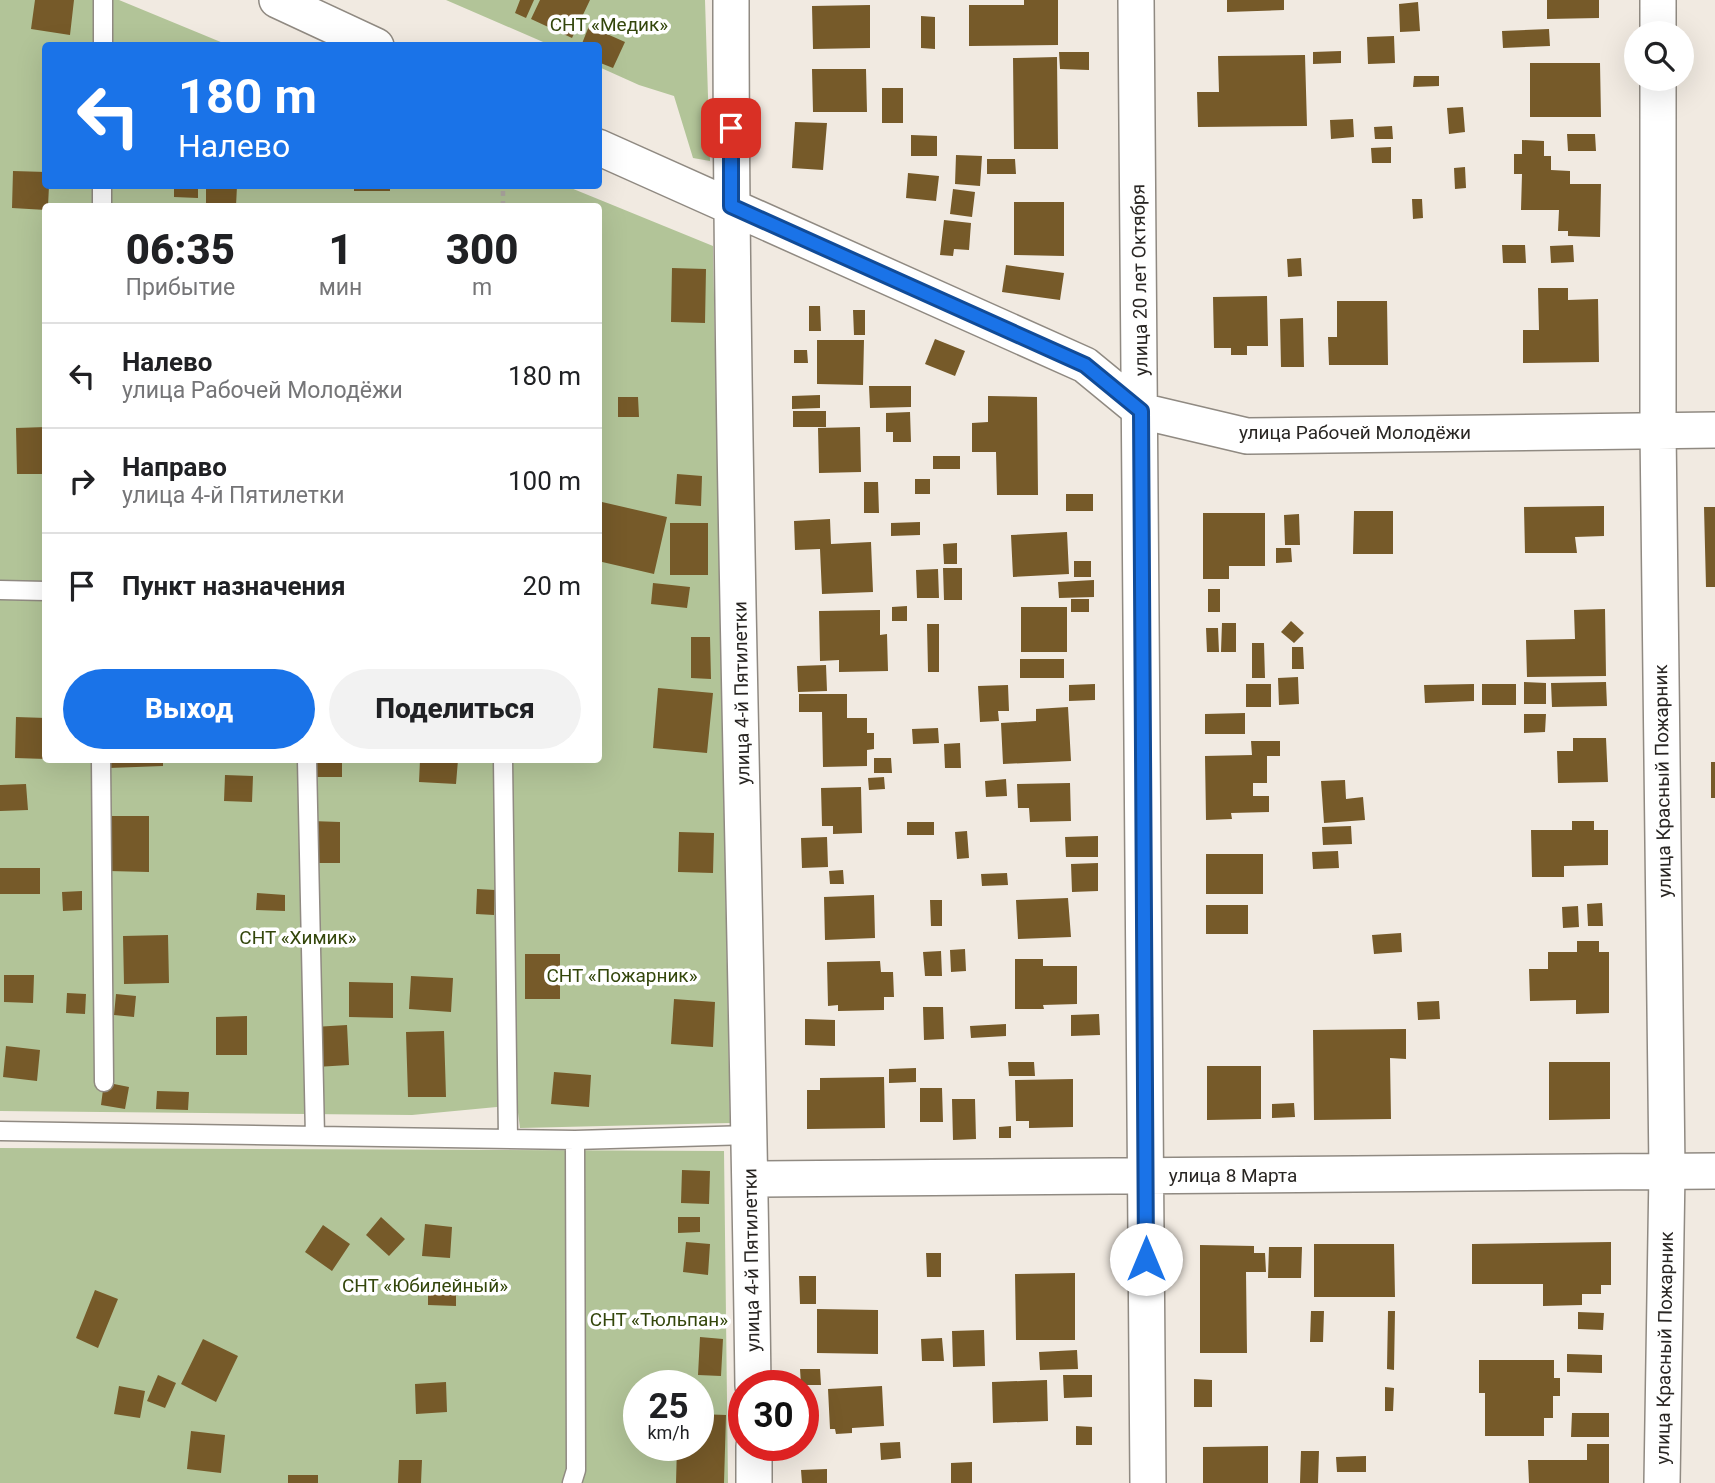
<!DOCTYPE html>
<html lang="ru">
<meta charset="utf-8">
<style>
:root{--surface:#fff;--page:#f2f2f2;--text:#202124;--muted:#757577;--line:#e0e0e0;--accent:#1a73e8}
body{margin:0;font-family:Roboto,sans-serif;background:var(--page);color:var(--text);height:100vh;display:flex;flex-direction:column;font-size:26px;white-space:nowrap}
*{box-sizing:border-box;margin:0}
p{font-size:23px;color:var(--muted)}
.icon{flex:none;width:38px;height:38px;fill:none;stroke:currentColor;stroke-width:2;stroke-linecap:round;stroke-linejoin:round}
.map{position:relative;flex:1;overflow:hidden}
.details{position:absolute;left:42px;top:203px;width:560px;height:560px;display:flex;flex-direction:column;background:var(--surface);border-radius:7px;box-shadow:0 7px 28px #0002}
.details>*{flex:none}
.top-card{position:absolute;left:42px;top:42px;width:560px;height:147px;border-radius:7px;box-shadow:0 7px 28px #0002;background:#1a73e8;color:#fff;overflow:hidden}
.buttons{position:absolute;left:1624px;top:21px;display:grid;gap:14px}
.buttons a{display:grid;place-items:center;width:70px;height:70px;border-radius:50%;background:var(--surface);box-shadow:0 7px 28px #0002;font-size:35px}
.speed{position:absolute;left:623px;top:1370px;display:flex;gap:14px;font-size:35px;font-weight:700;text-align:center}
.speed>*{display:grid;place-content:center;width:91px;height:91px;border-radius:50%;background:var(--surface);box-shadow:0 7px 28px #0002;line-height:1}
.speed small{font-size:18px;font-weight:400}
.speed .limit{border:10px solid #d22;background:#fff;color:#111}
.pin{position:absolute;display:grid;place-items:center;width:60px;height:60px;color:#fff;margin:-30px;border-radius:14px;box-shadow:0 4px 10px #0006}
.me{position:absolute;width:77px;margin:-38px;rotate:0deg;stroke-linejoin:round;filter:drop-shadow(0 0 5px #0008)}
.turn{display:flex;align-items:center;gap:24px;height:147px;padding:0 21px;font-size:32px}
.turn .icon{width:91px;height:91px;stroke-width:2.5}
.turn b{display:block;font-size:49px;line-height:60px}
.eta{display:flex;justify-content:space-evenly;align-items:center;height:119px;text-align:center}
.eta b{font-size:42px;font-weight:800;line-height:49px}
.action{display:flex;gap:14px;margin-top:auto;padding:14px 21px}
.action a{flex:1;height:80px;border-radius:42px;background:var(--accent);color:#fff;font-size:28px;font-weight:800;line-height:80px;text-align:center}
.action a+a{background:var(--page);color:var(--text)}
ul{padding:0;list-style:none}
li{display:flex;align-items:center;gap:21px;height:105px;padding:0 21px;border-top:2px solid var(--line)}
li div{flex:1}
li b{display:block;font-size:26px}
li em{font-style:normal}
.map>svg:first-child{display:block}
.green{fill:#b2c498;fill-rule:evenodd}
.building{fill:#765a29}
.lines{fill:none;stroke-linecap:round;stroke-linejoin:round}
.lane-casing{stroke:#908a82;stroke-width:21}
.street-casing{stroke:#908a82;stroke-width:38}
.path{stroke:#b1aba4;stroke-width:4.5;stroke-dasharray:5 5;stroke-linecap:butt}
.lane{stroke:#fff;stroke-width:18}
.street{stroke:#fff;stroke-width:35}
.route-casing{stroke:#114b97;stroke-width:18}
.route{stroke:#1a73e8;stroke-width:12}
.labels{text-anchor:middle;stroke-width:7;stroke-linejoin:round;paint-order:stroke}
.park-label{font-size:19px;fill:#33460b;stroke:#fff}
.street-label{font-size:19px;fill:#292623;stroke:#fff}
</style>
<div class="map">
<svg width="1715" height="1483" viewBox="0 0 1715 1483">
<rect width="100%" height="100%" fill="#f1eae1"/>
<path class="green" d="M0,0H119L228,45L46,46V186H566L713,246L730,1123L520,1128L517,1105L412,1115L0,1111ZM46,206H598V760H46Z
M446,0H705L710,161L693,158L674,96L639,85L599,67L598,46L550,45Z
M0,1148L724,1151L728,1483H0ZM639,1386H698V1446H639Z"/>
<path class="building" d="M35,0H74L70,35L31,29Z
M520,0H534L526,18L515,13Z
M540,0H590L572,38L531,19Z
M1024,0H1058V45L969,46V5H1024Z
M1227,0H1284V10L1227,12Z
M1547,0H1599V18L1547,19Z
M1418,2L1420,31L1400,32L1399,4Z
M870,5V48L813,49L812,6Z
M921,16L935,17V49L921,48Z
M589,26L625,42L613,68L598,62V46H581Z
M1549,29L1550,46L1503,48L1502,31Z
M1394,36L1395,63L1368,64L1367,37Z
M1341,51V63L1313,64V52Z
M1059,52H1089V70L1060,69Z
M1305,55L1307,126L1198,127L1197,92H1219L1218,56Z
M1057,57L1058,149H1014L1013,58Z
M1530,63H1600L1601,117H1530Z
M812,69H866L867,112H813Z
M1414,76H1439V86L1413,87Z
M882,88H903V123H882Z
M1463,107L1465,132L1449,134L1447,108Z
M1353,119L1354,137L1331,139L1330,120Z
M795,122L827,123L823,170L792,168Z
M1392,126L1393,139H1375L1374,127Z
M1567,134H1595L1596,151H1568Z
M911,135L937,136V156H911Z
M1522,140L1544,141V156H1551V170L1570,171V184H1601L1600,237L1568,236V231H1558L1559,210H1521L1522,174H1514V154H1522Z
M1391,147V163H1372L1371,148Z
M956,155L982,156L980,186L955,184Z
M987,159H1015L1016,174H987Z
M1465,167L1466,188L1455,189L1454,168Z
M13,171L46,172V186H49L48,206H46V210L12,208Z
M908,173L939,176L936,201L906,198Z
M174,186H198V198L174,197Z
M206,186H237L236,206H206Z
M354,186H390V191H354Z
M953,189L975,192L972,217L950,214Z
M1412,199H1422L1423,218L1413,219Z
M1014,202H1064V256L1014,255Z
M944,220L971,223L969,250L954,249L953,256L940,255Z
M1502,245H1525L1526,263H1503Z
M1573,245L1574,262L1551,263L1550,246Z
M1301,258L1302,276L1288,277L1287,259Z
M1006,265L1064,273L1060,300L1002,292Z
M672,268L706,269L705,323L671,322Z
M1538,288H1568V300L1598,299L1599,362L1523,363V330H1539Z
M1267,296L1268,346H1247V355H1231V348H1214L1213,297Z
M1337,301H1387L1388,365H1329L1328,337H1337Z
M809,306H820L821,331H809Z
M853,310H865V335H854Z
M1303,318L1304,367H1281L1280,319Z
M935,339L965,351L955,376L925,364Z
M817,340H864L863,385L817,384Z
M794,350H807L808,363H794Z
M869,386H911V407L870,408Z
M820,395V408L792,409V396Z
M988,396L1037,397L1038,495H997L996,452H972V423L988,422Z
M618,397H638L639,417H618Z
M793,411H826V427H793Z
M910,412L911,442H893V432H886V413Z
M46,427V474H17L16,428Z
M860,427L861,472L819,473L818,428Z
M933,456H960V469H933Z
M677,474L702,476L701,506L675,504Z
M915,479H930V494H915Z
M864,482H878L879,513H864Z
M1066,494H1093V511H1066Z
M602,502L667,517L654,574L598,561V519Z
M1604,506V536L1575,537L1577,553H1525L1524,507Z
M1704,507H1715V587H1706Z
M1354,511H1393V554H1353Z
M1203,513H1265V566H1229V579H1203Z
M1299,514L1300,545H1285L1284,515Z
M830,519L831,544L871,542L873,592L822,594L820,549L795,550L794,521Z
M920,522V535L891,536V523Z
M670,523H708V575H670Z
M1067,532L1069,574L1013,577L1011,535Z
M957,543V564H944L943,544Z
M1276,548H1291L1292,562L1276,563Z
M1074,561H1091V577H1074Z
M943,568H962V600H944Z
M938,569L939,598H917L916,570Z
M1094,580V597L1059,598L1058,582Z
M653,583L690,587L687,608L651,604Z
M1208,589H1220V612H1208Z
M1071,599H1089V612H1071Z
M907,606V621H892V607Z
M1021,607H1067V652H1021Z
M1605,609L1606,676L1527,677L1526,640L1575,639L1574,610Z
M880,610V635L887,634L888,671L839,672V660L820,661L819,611Z
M1291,621L1304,633L1294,643L1281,632Z
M1222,623H1236V652H1221Z
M927,624H939V672H928Z
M1206,628H1218L1219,652H1207Z
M691,637H710L711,679L691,678Z
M1252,643H1264L1265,678H1252Z
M1292,647H1303L1304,669H1292Z
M1020,659H1064V678H1020Z
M826,665L827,691L798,692L797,666Z
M1298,677L1299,704L1279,705L1278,678Z
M1524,682L1546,683V704H1524Z
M1606,682L1607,706L1552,707L1551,683Z
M1095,684V700L1069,701V685Z
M1246,684H1271V707H1246Z
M1474,684V701L1425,703L1424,685Z
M1482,684H1516V705H1482Z
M1008,685L1009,711H998L999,721L980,722L978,686Z
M658,688L713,693L707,753L653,748Z
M799,694H847V718H867V733H874V749L867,750V766L823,767L822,712H799Z
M1068,707L1071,761L1003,764L1001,723L1036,721V709Z
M1245,713V734H1205V714Z
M1524,714H1546L1545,732L1524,733Z
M16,717L46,718V759L15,758Z
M938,728L939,743L913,744L912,729Z
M1573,738H1606L1608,782L1558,783L1557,751H1573Z
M1251,741H1280V756H1267V783H1253V796H1269V812L1231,813L1232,819L1206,820L1205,756L1252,755Z
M960,743L961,768H945L944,744Z
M874,758H891L892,773H874Z
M109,760H163V766L109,768Z
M309,760H342V777H309Z
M420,760H458L456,784L419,782Z
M1711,762H1715V798H1711Z
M225,775L253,776L252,802L224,801Z
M884,777L885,789L869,790L868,778Z
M1006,779L1007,796L986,797L985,781Z
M1345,780L1346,799L1363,797L1365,820L1324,823L1321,781Z
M1070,783L1071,821L1030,822L1029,808H1018L1017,784Z
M26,784L28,810L0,811V785Z
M861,787L862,833L833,834V826H822L821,788Z
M109,816H149V872L109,871Z
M311,821L340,822V863H310Z
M1572,821H1594V830H1608V865L1564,866V877H1532L1531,830H1572Z
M907,822H934V835H907Z
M1351,826L1352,844L1323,845L1322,827Z
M967,831L969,858L957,859L955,832Z
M679,832L714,833L713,873L678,872Z
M1098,836V857H1066L1065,837Z
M827,837L828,867L802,868L801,838Z
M1338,851L1339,868L1313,869L1312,852Z
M1206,854H1263V894H1206Z
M1098,863V891L1072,892L1071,864Z
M0,868H40V894H0Z
M843,870L844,884H830L829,871Z
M1007,873L1008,885L982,886L981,874Z
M477,889L495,890L494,915L476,914Z
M82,891V910L63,911L62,892Z
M257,893L285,895V911L256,910Z
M874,895L875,938L825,940L824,897Z
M1068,898L1071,937L1018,939L1016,900Z
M930,900H942V926H931Z
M1602,903L1603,926H1588L1587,904Z
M1206,905H1248V934H1206Z
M1578,906L1579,927L1563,928L1562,907Z
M1401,933L1402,952L1374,954L1372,935Z
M168,935L169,983L124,984L123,936Z
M1577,941H1599V952H1609V1013L1576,1014V1000L1530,1001L1529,969H1548V952H1577Z
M965,949L966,971L951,972L950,950Z
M941,951L942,976H925L923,952Z
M525,954H560V999H525Z
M1015,959H1043V966H1077V1004L1043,1005L1044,1009H1015Z
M880,961L881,972H893L894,997H884V1010L838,1011V1005L828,1006L827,962Z
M4,975H34L33,1003L4,1002Z
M411,976L453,978L451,1012L409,1009Z
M349,982L393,983V1018L349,1017Z
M67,993L86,994L85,1014L66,1013Z
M116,994L136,996L134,1017L114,1015Z
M674,999L715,1002L713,1047L671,1044Z
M1439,1001L1440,1019L1418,1020L1417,1002Z
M923,1007H943L944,1039L924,1040Z
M1099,1014L1100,1035L1071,1036V1015Z
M247,1016V1055H216V1017Z
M805,1019L835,1020V1046L805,1045Z
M1006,1024V1036L971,1038L970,1026Z
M347,1025L349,1065L316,1067L314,1027Z
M1406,1029V1059L1390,1058L1391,1119L1314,1120L1313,1030Z
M444,1031L446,1097H408L406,1032Z
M6,1046L40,1050L37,1081L3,1077Z
M1008,1062H1034L1035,1076H1009Z
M1549,1062H1610V1119L1549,1120Z
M1207,1066H1261V1119L1207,1120Z
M916,1068V1082L889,1083V1069Z
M554,1072L591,1075L589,1107L551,1104Z
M884,1077L885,1128L807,1129V1090H820V1078Z
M1073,1079V1127L1029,1128V1121H1016L1015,1080Z
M104,1082L129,1087L125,1109L101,1105Z
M920,1088H942L943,1122H920Z
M157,1091L189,1092L188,1110L156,1109Z
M952,1099H975L976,1139L953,1140Z
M1294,1103L1295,1117L1272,1118V1104Z
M1011,1126V1138H999V1127Z
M682,1170L710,1171L709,1204L681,1203Z
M381,1217L405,1239L389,1256L366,1235Z
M678,1217H700V1232L678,1233Z
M425,1224L452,1227L450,1258L422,1256Z
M323,1225L350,1244L332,1271L305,1252Z
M686,1242L710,1244L708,1275L683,1272Z
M1611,1242V1285H1601V1294H1582V1305L1543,1306V1284H1472V1244Z
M1314,1244H1394L1395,1297H1314Z
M1200,1245L1254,1246V1253H1265L1266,1272H1246L1247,1353H1200Z
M1269,1247H1302L1301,1278H1268Z
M926,1253H941V1277H927Z
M1075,1273V1340H1016L1015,1274Z
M799,1276H816V1304H800Z
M428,1279L456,1280V1306L428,1305Z
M95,1290L118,1299L98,1348L76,1338Z
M817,1309L878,1310V1354L817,1353Z
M1311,1311H1324L1323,1342H1310Z
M1388,1311H1395L1394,1370L1387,1369Z
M1578,1312L1604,1313L1603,1330L1578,1329Z
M984,1330L985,1366L953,1367L952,1331Z
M700,1337L723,1339L721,1376L698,1375Z
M942,1338L944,1361H922L921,1339Z
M203,1339L238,1356L216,1402L181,1384Z
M1077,1350L1078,1369L1040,1370L1039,1352Z
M1567,1354L1602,1355V1373L1567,1372Z
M1479,1360H1554V1378H1560V1396H1553V1418H1544V1436H1485V1393H1479Z
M800,1369H820L821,1385H801Z
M158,1375L176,1383L165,1408L147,1401Z
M1063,1375H1092V1397L1064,1398Z
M1194,1379L1212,1380V1407H1194Z
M1047,1380L1048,1421L993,1423L992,1382Z
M446,1382L447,1412L416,1414L415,1384Z
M119,1386L145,1391L140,1418L114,1414Z
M882,1386L884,1426L852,1428V1433L836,1434L835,1429H830L828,1389Z
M1385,1387L1394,1388L1393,1411H1385Z
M1572,1413H1609V1437H1571Z
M698,1414L726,1415L724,1483H676L677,1446H698Z
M1076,1426L1092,1427V1445H1076Z
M191,1431L225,1435L221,1473L187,1469Z
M900,1442L901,1458L881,1460L880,1443Z
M1587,1444H1609V1483H1529L1528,1460H1587Z
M1268,1446V1483H1203V1447Z
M1301,1451H1319L1318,1483H1300Z
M1366,1456V1472H1337L1336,1457Z
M399,1460H422L421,1483H398Z
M972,1462V1483H951V1463Z
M827,1469V1483H802L801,1470Z
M288,1475H318V1483H288Z"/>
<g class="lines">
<g class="lane-casing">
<path id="lane" d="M103,46V0
M102,206V186
M0,590L46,591
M101,760L104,1082
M307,760L315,1136
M503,760L508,1138
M0,1131L575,1140L750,1135
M572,1483L576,1470L575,1140"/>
</g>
<g class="street-casing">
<path id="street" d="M277,0L376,46
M731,0C731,462 747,924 753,1386
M1136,0L1148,1483
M1658,0V33
M1658,79V430L1667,1171L1662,1483
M598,147L1085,365L1141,411L1247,436L1715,430
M750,1179L1715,1171
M754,1446V1483"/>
</g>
<path class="path" d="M503,206V186"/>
<use href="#lane" class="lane"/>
<use href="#street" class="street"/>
</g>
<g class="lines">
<g class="route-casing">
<path id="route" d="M731,128V206L1085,365L1141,411L1146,1259"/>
</g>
<use href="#route" class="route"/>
</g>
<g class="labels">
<g class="park-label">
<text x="609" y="31">СНТ «Медик»</text>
<text x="298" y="944">СНТ «Химик»</text>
<text x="622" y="982">СНТ «Пожарник»</text>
<text x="425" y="1292">СНТ «Юбилейный»</text>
<text x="659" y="1326">СНТ «Тюльпан»</text>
</g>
<g class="street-label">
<text transform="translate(1139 280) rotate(-91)" y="7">улица 20 лет Октября</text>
<text x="1355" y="439">улица Рабочей Молодёжи</text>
<text transform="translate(741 693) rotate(-91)" y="7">улица 4-й Пятилетки</text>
<text transform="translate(1662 781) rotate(-91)" y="7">улица Красный Пожарник</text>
<text x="1233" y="1182">улица 8 Марта</text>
<text transform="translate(751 1260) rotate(-91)" y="7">улица 4-й Пятилетки</text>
<text transform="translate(1664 1348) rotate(-89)" y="7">улица Красный Пожарник</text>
</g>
</g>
</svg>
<div class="buttons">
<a><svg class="icon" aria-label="search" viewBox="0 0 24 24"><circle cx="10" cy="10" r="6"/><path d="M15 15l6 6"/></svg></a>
</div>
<div class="speed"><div>25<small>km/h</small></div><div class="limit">30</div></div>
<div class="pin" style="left:731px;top:128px;background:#d93025"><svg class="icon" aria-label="arrive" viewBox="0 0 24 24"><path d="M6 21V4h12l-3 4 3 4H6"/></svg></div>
<svg class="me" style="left:1146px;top:1259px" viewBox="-20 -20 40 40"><circle r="19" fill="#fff"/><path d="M0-13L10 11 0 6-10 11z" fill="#1a73e8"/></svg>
<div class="top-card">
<div class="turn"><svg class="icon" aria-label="left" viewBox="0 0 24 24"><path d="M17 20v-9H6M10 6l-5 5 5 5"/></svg><div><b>180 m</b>Налево</div></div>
</div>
<section class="details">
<div class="eta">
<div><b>06:35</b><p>Прибытие</p></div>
<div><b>1</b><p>мин</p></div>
<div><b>300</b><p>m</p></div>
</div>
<ul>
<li><svg class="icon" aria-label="left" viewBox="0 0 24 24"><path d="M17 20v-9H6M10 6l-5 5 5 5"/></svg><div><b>Налево</b><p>улица Рабочей Молодёжи</p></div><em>180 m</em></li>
<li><svg class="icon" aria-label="right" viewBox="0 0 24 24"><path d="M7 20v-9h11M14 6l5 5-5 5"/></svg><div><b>Направо</b><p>улица 4-й Пятилетки</p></div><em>100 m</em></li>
<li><svg class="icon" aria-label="arrive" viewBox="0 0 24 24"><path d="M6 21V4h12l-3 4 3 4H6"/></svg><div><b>Пункт назначения</b></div><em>20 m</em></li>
</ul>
<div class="action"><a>Выход</a><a>Поделиться</a></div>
</section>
</div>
